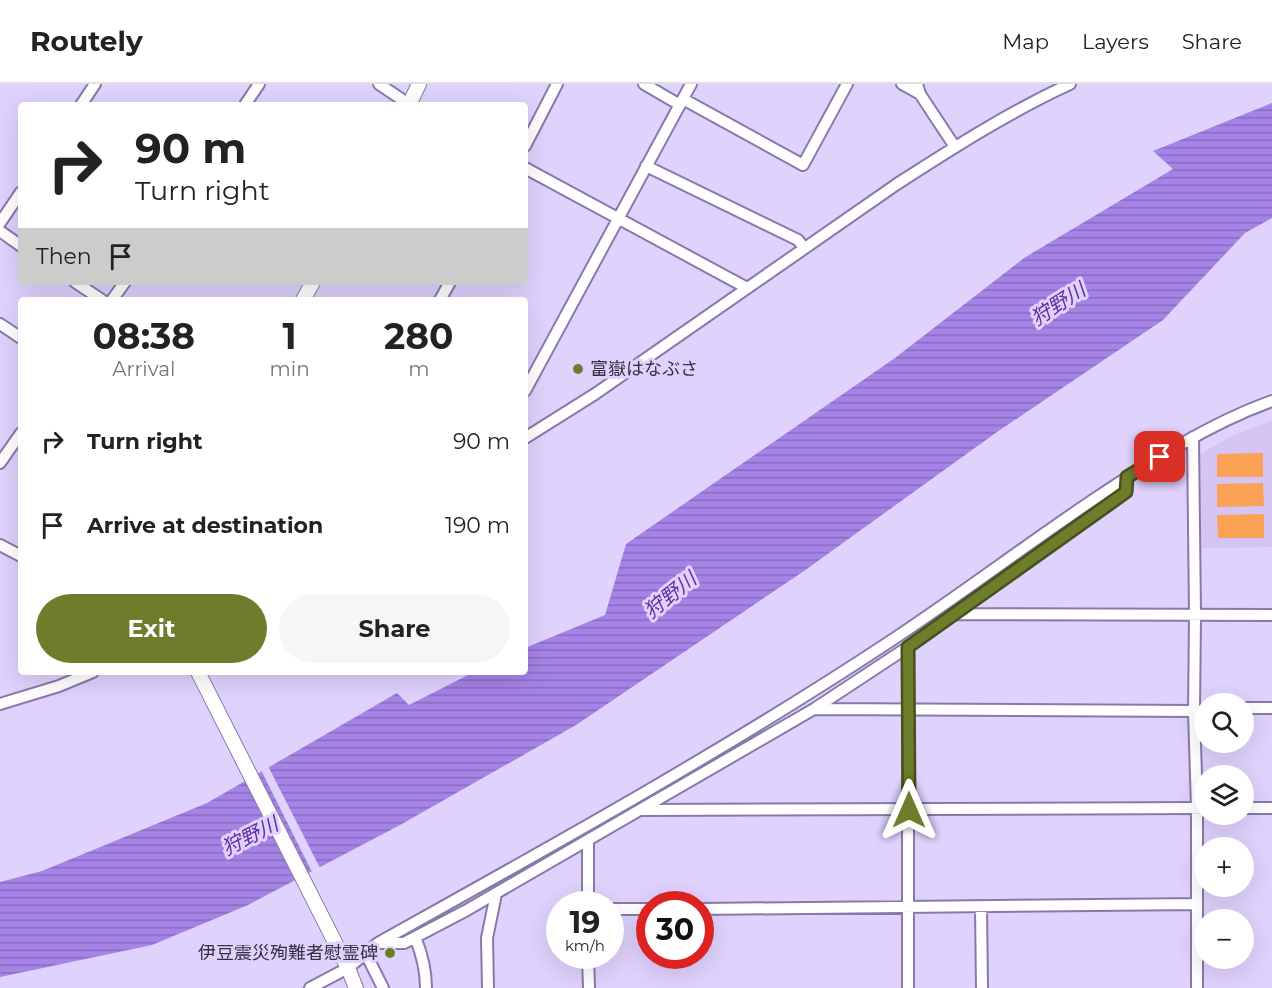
<!DOCTYPE html>
<meta charset="utf-8">
<style>
:root{--surface:#fff;--page:#f6f6f6;--text:#222;--muted:#767676;--line:#e0e0e0;--accent:#6e7d2b}
body{margin:0;font-family:Montserrat,"Noto Sans JP",sans-serif;background:var(--page);color:var(--text);height:100vh;display:flex;flex-direction:column;font-size:22px;white-space:nowrap}
*{box-sizing:border-box;margin:0}
p{font-size:20px;color:var(--muted)}
.icon{flex:none;width:33px;height:33px;fill:none;stroke:currentColor;stroke-width:2;stroke-linecap:round;stroke-linejoin:round}
.map{position:relative;flex:1;overflow:hidden}
.drawer{position:absolute;left:18px;top:213px;width:510px;height:378px;display:flex;flex-direction:column;background:var(--surface);border-radius:6px;box-shadow:0 6px 24px #0002}
.drawer>*{flex:none}
.guide{position:absolute;left:18px;top:18px;width:510px;height:183px;border-radius:6px;box-shadow:0 6px 24px #0002;background:#fff;color:var(--text);overflow:hidden}
.buttons{position:absolute;left:1194px;top:609px;display:grid;gap:12px}
.buttons a{display:grid;place-items:center;width:60px;height:60px;border-radius:50%;background:var(--surface);box-shadow:0 6px 24px #0002;font-size:30px}
.speed{position:absolute;left:546px;top:807px;display:flex;gap:12px;font-size:30px;font-weight:700;text-align:center}
.speed>*{display:grid;place-content:center;width:78px;height:78px;border-radius:50%;background:var(--surface);box-shadow:0 6px 24px #0002;line-height:1}
.speed small{font-size:15px;font-weight:400}
.speed .limit{border:9px solid #d22;background:#fff;color:#111}
.pin{position:absolute;display:grid;place-items:center;width:51px;height:51px;color:#fff;margin:-26px;border-radius:12px;box-shadow:0 3px 9px #0006}
.me{position:absolute;width:66px;margin:-33px;rotate:0deg;stroke-linejoin:round;filter:drop-shadow(0 0 4px #0008)}
.turn{display:flex;align-items:center;gap:21px;height:126px;padding:0 18px;font-size:27px}
.turn .icon{width:78px;height:78px;stroke-width:2.5}
.turn b{display:block;font-size:42px;line-height:51px}
.then{display:flex;align-items:center;height:57px;padding:0 18px;background:#0003;gap:12px;font-size:22px}
.eta{display:flex;justify-content:space-evenly;align-items:center;height:102px;text-align:center}
.eta b{font-size:36px;font-weight:700;line-height:42px}
.action{display:flex;gap:12px;margin-top:auto;padding:12px 18px}
.action a{flex:1;height:69px;border-radius:36px;background:var(--accent);color:#fff;font-size:24px;font-weight:700;line-height:69px;text-align:center}
.action a+a{background:var(--page);color:var(--text)}
ul{padding:0;list-style:none}
li{display:flex;align-items:center;gap:18px;height:84px;padding:0 18px}
li div{flex:1}
li b{display:block;font-size:22px}
li em{font-style:normal}
header{display:flex;align-items:center;gap:36px;box-sizing:border-box;height:84px;padding:0 30px;background:var(--surface);border-bottom:2px solid var(--line)}
header strong{font-size:28px}
nav{display:flex;gap:33px;margin-inline-start:auto;font-size:21px}
.map>svg:first-child{display:block}
.built{fill:#d4c5f5}
.pitch{fill:#fca257}
.water{fill:url(#water-rules)}
.pier{fill:#dfd2fd}
.lines{fill:none;stroke-linecap:round;stroke-linejoin:round}
.minor-casing{stroke:#8979aa;stroke-width:14}
.major-casing{stroke:#8979aa;stroke-width:16}
.minor{stroke:#fff;stroke-width:10}
.major{stroke:#fff;stroke-width:14}
.route-casing{stroke:#48511c;stroke-width:15}
.route{stroke:#6e7d2b;stroke-width:10}
.poi-dot{fill:#6e7d2b;stroke:#dfd2fd;stroke-width:2}
.labels{text-anchor:middle;stroke-width:6;stroke-linejoin:round;paint-order:stroke}
.poi-label{font-size:18px;fill:#352f44;stroke:#dfd2fd;text-anchor:start}
.water-label{font-size:20px;font-style:italic;fill:#612da2;stroke:#dfd2fd}
</style>
<header>
<strong>Routely</strong>
<nav><a>Map</a><a>Layers</a><a>Share</a></nav>
</header>
<div class="map">
<svg width="1272" height="904" viewBox="0 0 1272 904">
<defs>
<pattern id="water-rules" width="6" height="5" patternUnits="userSpaceOnUse" patternTransform="scale(1.5)"><rect width="6" height="5" fill="#a683e7"/><path d="M0 2.5h6" fill="none" stroke="#886cbd"/></pattern>
</defs>
<rect width="100%" height="100%" fill="#dfd2fd"/>
<path class="built" d="M1272,337V463L1201,464L1200,370L1236,350Z"/>
<path class="pitch" d="M1263,369V393H1217V370Z
M1263,399L1264,422L1217,423V400Z
M1264,430V454H1218L1217,431Z"/>
<path class="water" d="M1272,19V134L1245,149L1163,236L997,348L804,487L576,641L400,741L248,821L152,861L0,893V798L42,787L207,719L397,609L409,621L474,588H525V564L605,531L626,460L895,274L1024,174L1173,85L1153,67Z"/>
<path class="pier" d="M268,682L321,786L313,790L261,686Z"/>
<g class="lines">
<g class="minor-casing">
<path id="minor" d="M379,0L410,21
M644,0L680,21
M902,0L920,10
M917,0L920,10L955,63
M683,15L803,81L847,0
M81,21L95,0
M245,21L259,0
M525,62L557,0
M646,82L798,156L804,164
M525,84L747,204
M0,139L21,108
M0,147L21,162
M75,198L102,216
M112,216L125,198
M440,216L450,198
M0,240L21,254
M525,307L691,0
M1193,353L1195,531L1194,627L1197,724V904
M525,354L595,310L897,100C953,64 1009,28 1070,0
M0,379L21,349
M0,461L21,472
M955,530L1272,531
M908,563V904
M0,620L59,602L93,588
M1244,624H1272
M814,625L1194,627
M1244,724H1272
M641,726L1204,724
M588,757V820
M981,823L982,904
M610,825H650
M700,825L1197,820
M415,853C422,870 426,885 426,904
M381,859H404L467,826L814,625L908,563L1126,408L1127,393
M366,870L383,904
M588,872L589,904
M310,904L348,884L378,859C550,763 722,668 886,560C956,514 1023,463 1093,416C1150,378 1208,340 1272,317
M488,904L487,854L496,810"/>
</g>
<g class="major-casing">
<path id="major" d="M409,21L419,0
M303,216L313,198
M198,588L348,884L356,904"/>
</g>
<use href="#minor" class="minor"/>
<use href="#major" class="major"/>
</g>
<g class="lines">
<g class="route-casing">
<path id="route" d="M909,726L908,563L1126,408L1127,393L1160,373"/>
</g>
<use href="#route" class="route"/>
</g>
<g class="poi-dot">
<circle cx="578" cy="285" r="6"/>
<circle cx="390" cy="869" r="6"/>
</g>
<g class="labels">
<g class="poi-label">
<text x="590" y="291">富嶽はなぶさ</text>
<text x="378" y="875" text-anchor="end">伊豆震災殉難者慰霊碑</text>
</g>
<g class="water-label">
<text transform="translate(1058 220) rotate(-33)" y="7">狩野川</text>
<text transform="translate(670 511) rotate(-39)" y="7">狩野川</text>
<text transform="translate(250 752) rotate(-27)" y="7">狩野川</text>
</g>
</g>
</svg>
<div class="buttons">
<a><svg class="icon" aria-label="search" viewBox="0 0 24 24"><circle cx="10" cy="10" r="6"/><path d="M15 15l6 6"/></svg></a>
<a><svg class="icon" aria-label="layers" viewBox="0 0 24 24"><path d="M12 4l9 5-9 5-9-5zM3 14l9 5 9-5"/></svg></a>
<a>+</a>
<a>−</a>
</div>
<div class="speed"><div>19<small>km/h</small></div><div class="limit">30</div></div>
<div class="pin" style="left:1160px;top:373px;background:#d93025"><svg class="icon" aria-label="arrive" viewBox="0 0 24 24"><path d="M6 21V4h12l-3 4 3 4H6"/></svg></div>
<svg class="me" style="left:909px;top:726px" viewBox="-20 -20 40 40"><path d="M0-17L14 15 0 8-14 15z" fill="#6e7d2b" stroke="#fff" stroke-width="4"/></svg>
<div class="guide">
<div class="turn"><svg class="icon" aria-label="right" viewBox="0 0 24 24"><path d="M7 20v-9h11M14 6l5 5-5 5"/></svg><div><b>90 m</b>Turn right</div></div>
<div class="then">Then<svg class="icon" aria-label="arrive" viewBox="0 0 24 24"><path d="M6 21V4h12l-3 4 3 4H6"/></svg></div>
</div>
<section class="drawer">
<div class="eta">
<div><b>08:38</b><p>Arrival</p></div>
<div><b>1</b><p>min</p></div>
<div><b>280</b><p>m</p></div>
</div>
<ul>
<li><svg class="icon" aria-label="right" viewBox="0 0 24 24"><path d="M7 20v-9h11M14 6l5 5-5 5"/></svg><div><b>Turn right</b></div><em>90 m</em></li>
<li><svg class="icon" aria-label="arrive" viewBox="0 0 24 24"><path d="M6 21V4h12l-3 4 3 4H6"/></svg><div><b>Arrive at destination</b></div><em>190 m</em></li>
</ul>
<div class="action"><a>Exit</a><a>Share</a></div>
</section>
</div>
